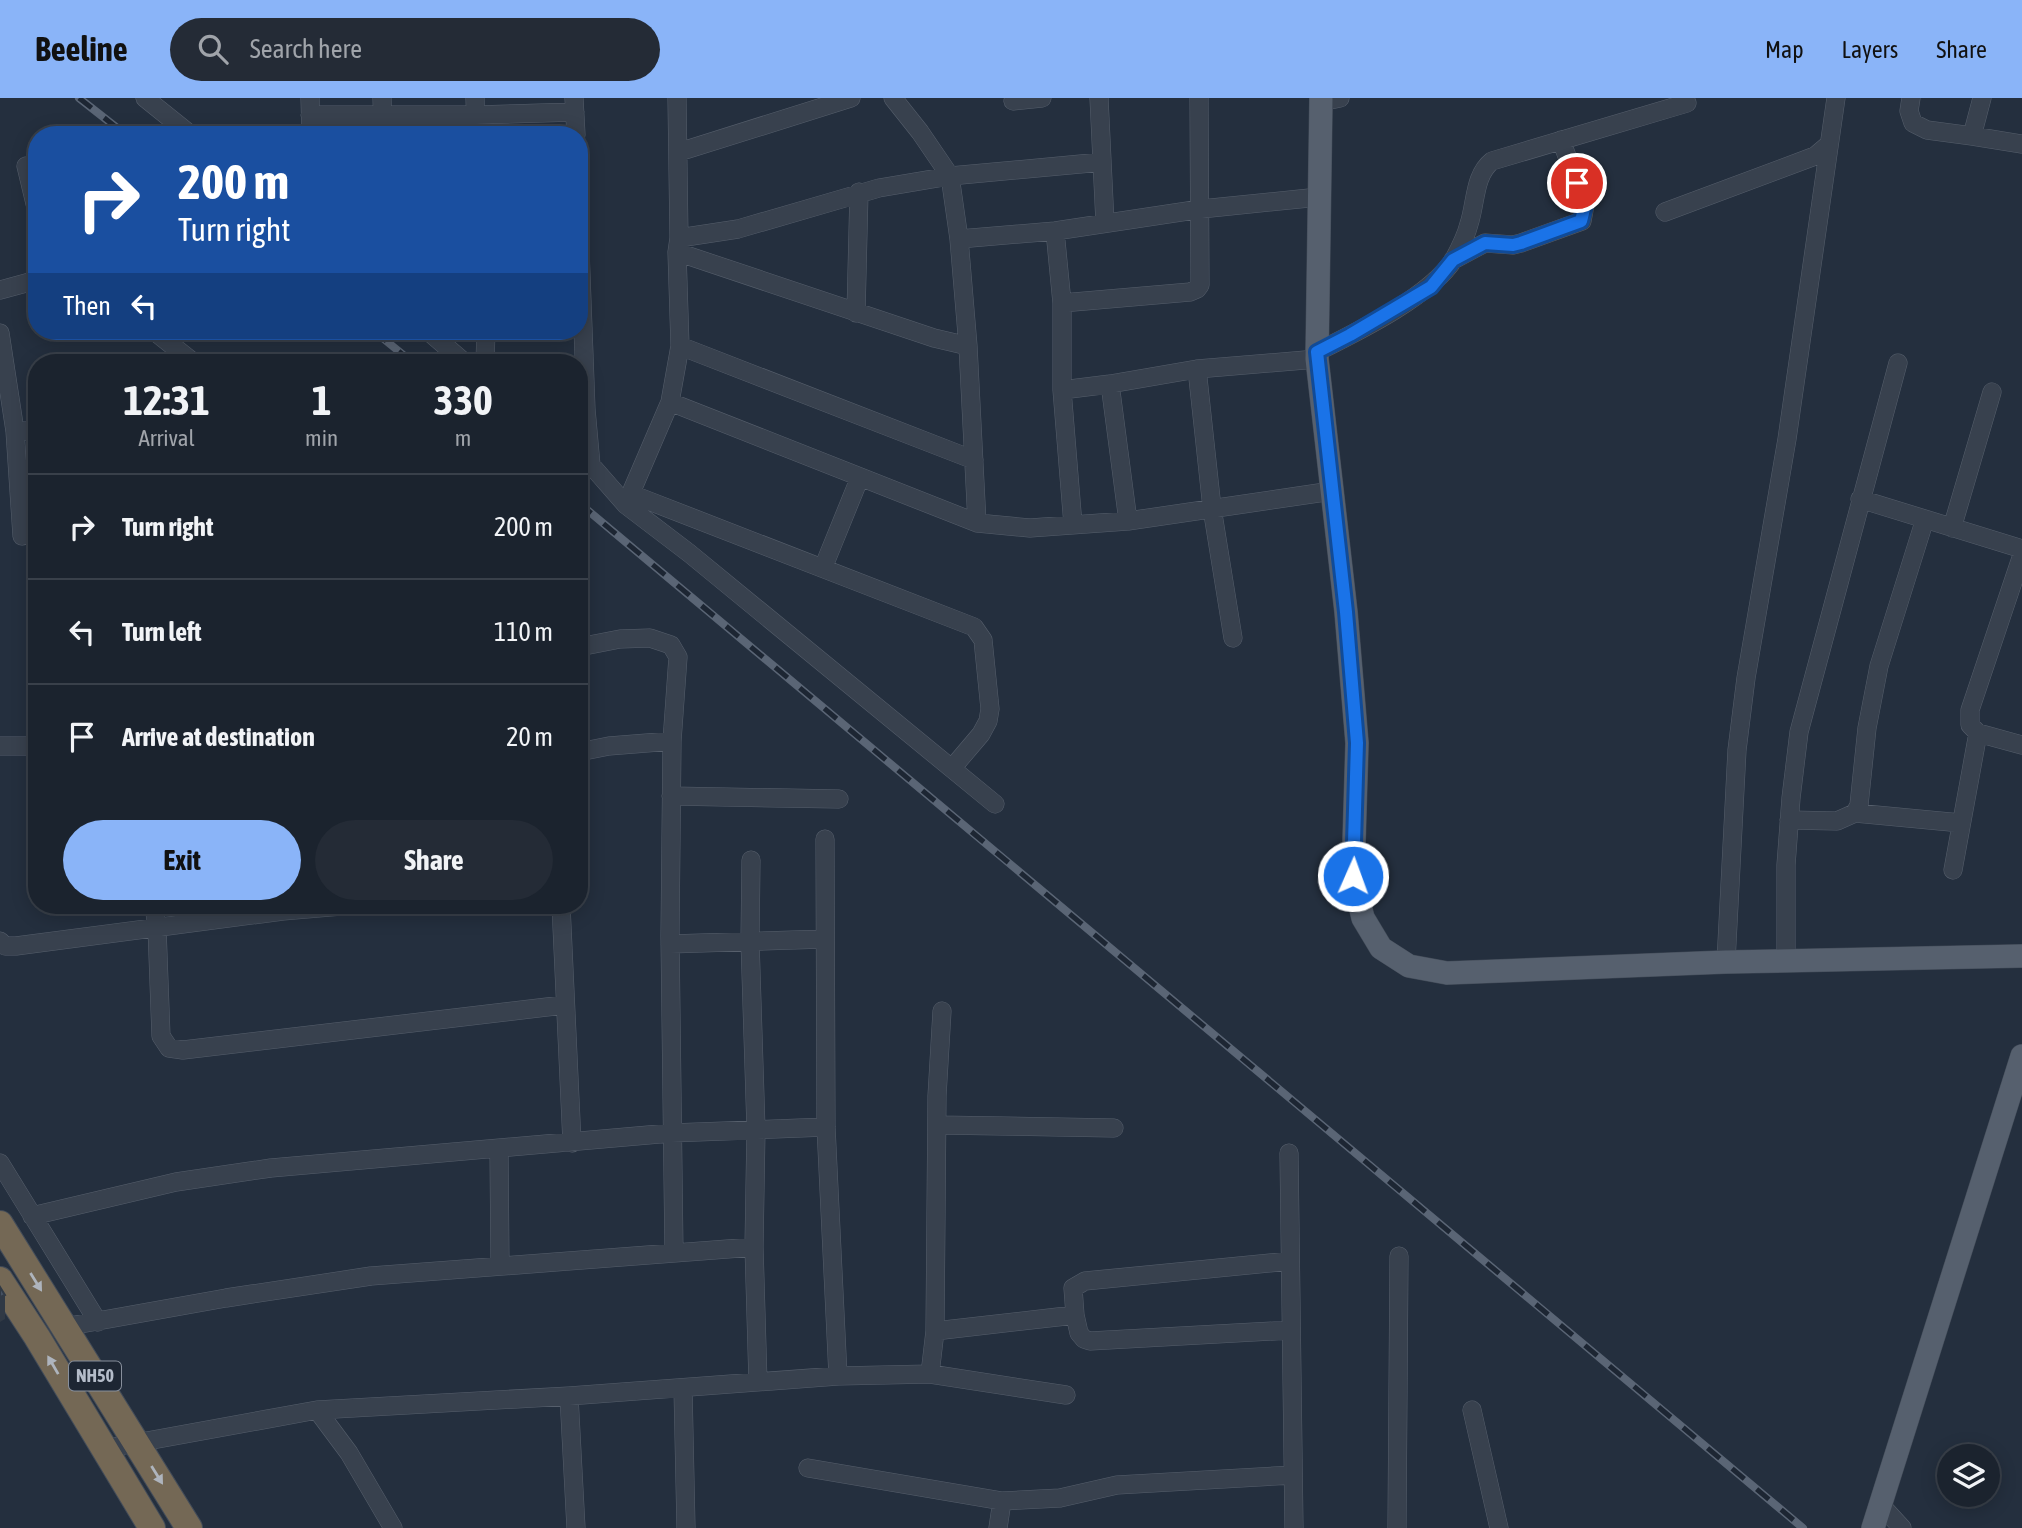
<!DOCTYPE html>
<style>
:root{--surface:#1b232e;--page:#242b36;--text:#f1f3f6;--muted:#a0a4aa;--line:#39404a;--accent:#8ab4f8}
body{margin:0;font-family:"Asap Condensed",sans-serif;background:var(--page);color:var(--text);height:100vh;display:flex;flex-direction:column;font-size:26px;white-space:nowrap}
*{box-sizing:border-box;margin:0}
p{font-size:23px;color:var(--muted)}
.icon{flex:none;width:38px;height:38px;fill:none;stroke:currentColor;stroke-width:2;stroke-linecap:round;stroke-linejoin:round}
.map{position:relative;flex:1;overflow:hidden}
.drawer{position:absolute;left:28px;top:256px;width:560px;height:560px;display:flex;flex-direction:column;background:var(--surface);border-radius:28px;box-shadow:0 4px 18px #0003,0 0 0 2px var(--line)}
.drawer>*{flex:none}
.banner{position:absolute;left:28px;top:28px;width:560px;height:214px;border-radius:28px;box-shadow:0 4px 18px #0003,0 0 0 2px var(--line);background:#1a4fa0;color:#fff;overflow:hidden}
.tools{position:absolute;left:1937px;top:1346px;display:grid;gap:14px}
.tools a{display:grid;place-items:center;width:63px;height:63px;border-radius:50%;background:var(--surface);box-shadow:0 4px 18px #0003,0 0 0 2px var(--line);font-size:35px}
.pin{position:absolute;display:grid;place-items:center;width:60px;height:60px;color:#fff;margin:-30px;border:4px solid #fff;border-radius:50%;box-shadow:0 2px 7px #0007}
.me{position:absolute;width:77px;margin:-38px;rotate:2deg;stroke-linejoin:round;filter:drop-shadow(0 0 5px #0008)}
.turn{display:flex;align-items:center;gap:24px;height:147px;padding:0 35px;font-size:32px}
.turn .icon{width:91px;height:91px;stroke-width:2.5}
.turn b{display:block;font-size:49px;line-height:60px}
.then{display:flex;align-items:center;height:66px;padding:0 35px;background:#0003;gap:14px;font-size:26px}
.eta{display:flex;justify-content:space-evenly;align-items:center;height:119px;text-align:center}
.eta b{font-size:42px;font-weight:700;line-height:49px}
.cta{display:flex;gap:14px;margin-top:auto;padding:14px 35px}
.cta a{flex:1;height:80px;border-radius:42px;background:var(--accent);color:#111;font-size:28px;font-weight:700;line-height:80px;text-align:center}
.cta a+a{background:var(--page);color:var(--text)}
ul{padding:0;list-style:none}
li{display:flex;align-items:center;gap:21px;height:105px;padding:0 35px;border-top:2px solid var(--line)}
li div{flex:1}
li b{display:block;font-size:26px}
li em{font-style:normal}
header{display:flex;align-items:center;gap:42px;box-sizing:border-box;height:98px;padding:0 35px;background:var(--accent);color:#111}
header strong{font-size:33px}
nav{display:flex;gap:38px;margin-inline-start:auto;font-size:24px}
.search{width:490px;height:63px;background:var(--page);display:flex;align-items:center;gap:18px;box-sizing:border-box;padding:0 24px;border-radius:38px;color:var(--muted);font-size:26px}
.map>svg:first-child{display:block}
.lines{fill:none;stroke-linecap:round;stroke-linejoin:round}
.minor-casing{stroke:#565f6c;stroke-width:19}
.major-casing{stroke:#414a57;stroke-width:24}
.highway-casing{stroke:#434c59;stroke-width:28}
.minor{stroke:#38414e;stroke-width:18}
.major{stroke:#56606e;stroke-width:23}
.highway{stroke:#746855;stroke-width:26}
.rail-casing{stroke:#5a6575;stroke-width:8}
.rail{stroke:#1d2633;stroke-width:5;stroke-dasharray:16;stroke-linecap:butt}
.shaded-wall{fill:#303945}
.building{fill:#455162;stroke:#303945;stroke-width:2}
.oneway{fill:#aeb4bd}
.route-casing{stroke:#114b97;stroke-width:18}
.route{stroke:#1a73e8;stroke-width:12}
.labels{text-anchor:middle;stroke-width:7;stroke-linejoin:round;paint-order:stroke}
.shield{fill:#1d2633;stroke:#878f9c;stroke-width:2}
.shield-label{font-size:18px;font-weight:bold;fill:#b4bcc9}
</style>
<header>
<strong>Beeline</strong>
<div class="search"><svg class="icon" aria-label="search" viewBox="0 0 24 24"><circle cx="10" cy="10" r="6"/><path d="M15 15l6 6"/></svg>Search here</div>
<nav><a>Map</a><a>Layers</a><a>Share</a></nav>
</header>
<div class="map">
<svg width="2022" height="1430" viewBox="0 0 2022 1430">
<rect width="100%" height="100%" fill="#242f3e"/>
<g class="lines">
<g class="minor-casing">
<path id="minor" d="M145,0L191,37
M310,0L311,37
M382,0L383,37
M475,0L476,37
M574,0L576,37
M893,0L920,34L950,78L959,141L968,248L977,425
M1099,0L1105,125
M1911,0L1909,13L1913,25L1927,32L1972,38
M1982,0L1972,38L2022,46
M1013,3L1042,0
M1321,4L1340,0
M310,17H475L575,14
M679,54L851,0
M26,68L37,114
M1665,114L1815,58L1828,47
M579,123L586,311L591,367
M1055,133L1062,205V292L1073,427
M679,140L738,131L879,90L950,78L1102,64
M959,141L1055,133L1201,111L1319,99
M677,154L934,240L968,248
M1453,162L1485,145L1513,147L1521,145L1582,123L1585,107L1561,42
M0,192L37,182
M1062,205L1190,194L1197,191L1200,187L1199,0
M856,215L859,94
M154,233L193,264
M428,233L464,264
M0,235L15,333L22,438
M680,248L974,362
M1317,254C1357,234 1431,198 1454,161C1460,150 1466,138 1469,126C1476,105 1474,77 1492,63L1687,5
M485,264L486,233
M1197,271L1212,410L1233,540
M1110,286L1128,423
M1062,292L1110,286L1197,271L1317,261
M670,304L977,425L1030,430L1128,423L1332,393
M15,333H37
M579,358L591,367L626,407L689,455L995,706
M631,396L974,529L983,542L990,611L988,623L981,636L953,669
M1860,401L2022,451
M627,404L670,304L680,248L677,154L679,140L677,0
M1952,430L1992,294
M2022,457L1970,612V627L1978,635L2022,647
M823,470L860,379
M579,549L620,541L650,540L671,547L678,559L672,643L670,838L674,1155
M0,648H37
M579,654L609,648L672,643
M671,698L839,701
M1855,715L1961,725
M1789,722L1837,723L1855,715L1859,707L1867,630L1879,568L1925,421
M825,741L826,1029L838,1278
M751,762L750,843L756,1031L754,1149L758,1284
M1953,772L1978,635
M154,807L157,830L161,938L169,950L183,952L564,907
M561,807L572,1045
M0,843L5,848H16L283,813L354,807
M670,846L825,841
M1786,863V767L1791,700L1799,634L1898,265
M1726,864L1737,652L1746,580L1787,341L1836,0
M937,1027L1114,1030
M499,1051L500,1168
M1289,1055L1294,1430
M0,1065L98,1224
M32,1118L176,1084L271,1070L671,1035L826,1029
M1075,1217L1079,1235L1084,1241L1090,1243L1291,1232
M64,1229L226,1200L371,1178L754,1149
M935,1233L1075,1217L1073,1190L1085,1183L1290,1163
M930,1276L935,1233L937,998L942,913
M683,1290L686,1430
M569,1298L576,1430
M317,1312L349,1355L393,1430
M1472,1312L1499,1430
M103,1351L317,1312L569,1298L838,1278L930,1276L1066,1297
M808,1370L1002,1403L1060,1400L1117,1387L1293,1377
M1880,1406L1902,1430
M998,1430L1002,1403
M1397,1430L1399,1158"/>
</g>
<g class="major-casing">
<path id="major" d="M1321,0L1317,261L1346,514L1357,645L1353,778L1363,820L1381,850L1409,868L1447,875L1726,864L2022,858
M1873,1430L2022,958"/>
</g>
<g class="highway-casing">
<path id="highway" d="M0,1126L189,1430
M0,1182L37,1239L152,1430"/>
</g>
<use href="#minor" class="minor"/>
<use href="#major" class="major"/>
<use href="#highway" class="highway"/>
<g class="rail-casing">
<path id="rail" d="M79,0L126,37
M374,233L412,264
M579,405L1803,1430"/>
</g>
<use href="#rail" class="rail"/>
</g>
<path class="shaded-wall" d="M5,1197V1221L0,1224V1199Z"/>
<path class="building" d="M0,1189L5,1197L0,1199Z"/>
<defs><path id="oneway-solid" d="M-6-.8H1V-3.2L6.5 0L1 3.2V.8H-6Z" transform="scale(1.75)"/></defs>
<g class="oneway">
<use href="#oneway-solid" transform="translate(36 1184) rotate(58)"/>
<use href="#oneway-solid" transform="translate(53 1267) rotate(-120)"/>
<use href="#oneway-solid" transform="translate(157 1377) rotate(58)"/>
</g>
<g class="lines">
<g class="route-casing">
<path id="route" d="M1353,778L1357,645L1346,514L1317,254L1350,237L1431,189L1453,162L1485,145L1513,147L1521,145L1581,123L1585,107L1577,85"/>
</g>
<use href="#route" class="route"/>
</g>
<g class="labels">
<rect class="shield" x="69" y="1263.5" width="52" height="29" rx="5"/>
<g class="shield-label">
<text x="95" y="1284">NH50</text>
</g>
</g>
</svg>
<div class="tools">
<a><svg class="icon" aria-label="layers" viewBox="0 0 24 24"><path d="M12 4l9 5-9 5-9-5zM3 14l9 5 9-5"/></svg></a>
</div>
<div class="pin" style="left:1577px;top:85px;background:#d93025"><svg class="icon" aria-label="arrive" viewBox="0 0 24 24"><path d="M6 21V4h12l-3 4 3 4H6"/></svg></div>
<svg class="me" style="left:1353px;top:778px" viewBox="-20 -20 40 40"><circle r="17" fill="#1a73e8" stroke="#fff" stroke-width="3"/><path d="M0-11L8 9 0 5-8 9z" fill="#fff"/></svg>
<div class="banner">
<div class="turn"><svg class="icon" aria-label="right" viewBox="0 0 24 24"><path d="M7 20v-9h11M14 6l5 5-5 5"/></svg><div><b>200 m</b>Turn right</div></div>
<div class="then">Then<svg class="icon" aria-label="left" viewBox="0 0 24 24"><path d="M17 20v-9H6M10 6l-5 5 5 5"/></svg></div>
</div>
<section class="drawer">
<div class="eta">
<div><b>12:31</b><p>Arrival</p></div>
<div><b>1</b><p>min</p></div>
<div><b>330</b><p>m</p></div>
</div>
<ul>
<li><svg class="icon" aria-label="right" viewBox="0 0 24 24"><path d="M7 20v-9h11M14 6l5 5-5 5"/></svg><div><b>Turn right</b></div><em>200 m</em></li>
<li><svg class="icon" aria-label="left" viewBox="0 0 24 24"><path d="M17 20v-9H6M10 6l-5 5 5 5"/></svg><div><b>Turn left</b></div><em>110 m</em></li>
<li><svg class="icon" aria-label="arrive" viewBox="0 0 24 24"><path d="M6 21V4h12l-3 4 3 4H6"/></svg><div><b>Arrive at destination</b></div><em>20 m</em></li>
</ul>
<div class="cta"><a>Exit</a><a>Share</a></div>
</section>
</div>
